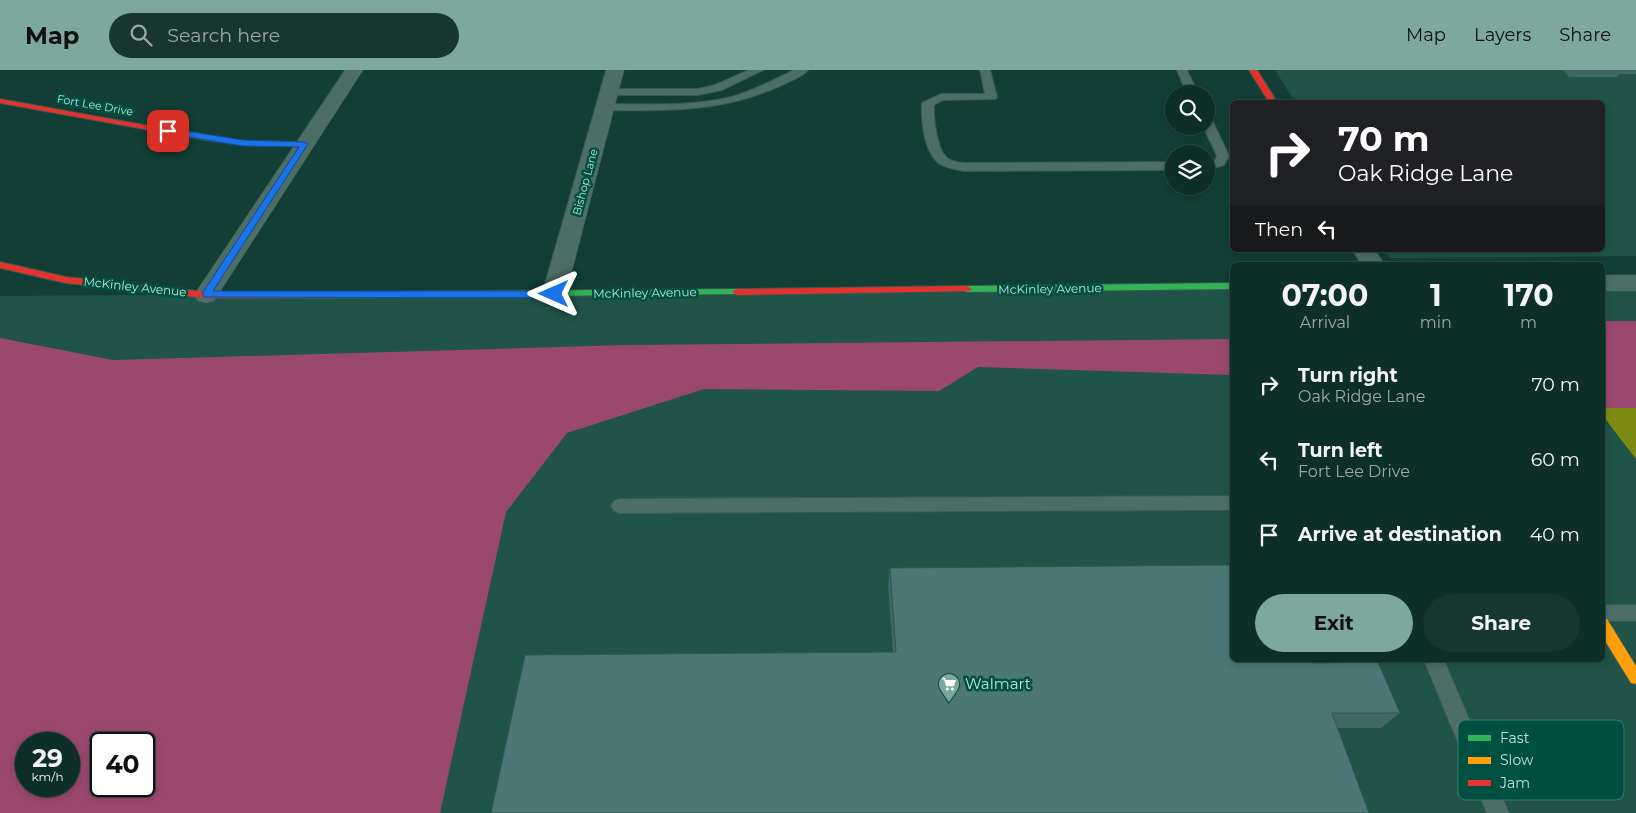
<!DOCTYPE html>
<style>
:root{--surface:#0e2e28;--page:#173630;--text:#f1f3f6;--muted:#9ba8a8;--line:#2e4a45;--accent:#7ea89d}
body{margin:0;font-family:Montserrat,sans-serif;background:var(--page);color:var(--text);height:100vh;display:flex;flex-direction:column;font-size:19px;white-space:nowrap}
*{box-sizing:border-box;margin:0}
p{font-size:16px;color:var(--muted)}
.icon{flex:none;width:28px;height:28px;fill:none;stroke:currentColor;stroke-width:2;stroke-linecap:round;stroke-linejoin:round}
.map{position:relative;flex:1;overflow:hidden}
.sheet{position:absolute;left:1230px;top:192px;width:375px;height:400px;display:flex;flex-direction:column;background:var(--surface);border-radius:8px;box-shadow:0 2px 8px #0003,0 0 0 1px var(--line)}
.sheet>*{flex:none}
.banner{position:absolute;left:1230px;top:30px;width:375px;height:152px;border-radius:8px;box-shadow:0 2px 8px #0003,0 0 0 1px var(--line);background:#202124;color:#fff;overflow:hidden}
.controls{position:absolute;left:1165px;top:15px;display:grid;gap:10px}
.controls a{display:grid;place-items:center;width:50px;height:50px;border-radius:50%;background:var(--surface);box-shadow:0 2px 8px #0003,0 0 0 1px var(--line);font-size:25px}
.speed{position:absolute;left:15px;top:662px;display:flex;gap:10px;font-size:25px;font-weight:700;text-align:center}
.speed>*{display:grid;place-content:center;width:65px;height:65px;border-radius:50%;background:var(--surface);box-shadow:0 2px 8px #0003,0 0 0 1px var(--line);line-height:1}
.speed small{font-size:12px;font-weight:400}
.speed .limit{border:2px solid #111;border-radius:8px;background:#fff;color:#111}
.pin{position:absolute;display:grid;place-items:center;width:42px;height:42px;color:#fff;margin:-21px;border-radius:10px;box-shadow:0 2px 8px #0006}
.me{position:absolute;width:55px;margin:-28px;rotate:270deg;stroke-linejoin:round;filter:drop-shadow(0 0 4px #0008)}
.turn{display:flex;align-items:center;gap:18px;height:105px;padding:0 25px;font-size:22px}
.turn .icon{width:65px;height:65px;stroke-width:2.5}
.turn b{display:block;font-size:35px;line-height:42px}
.then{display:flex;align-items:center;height:48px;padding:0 25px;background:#0003;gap:10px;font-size:19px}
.eta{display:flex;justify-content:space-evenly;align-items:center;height:85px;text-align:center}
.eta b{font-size:30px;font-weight:700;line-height:35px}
.primary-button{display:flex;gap:10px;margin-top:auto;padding:10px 25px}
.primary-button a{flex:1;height:58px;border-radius:30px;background:var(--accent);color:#111;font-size:20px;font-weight:700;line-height:58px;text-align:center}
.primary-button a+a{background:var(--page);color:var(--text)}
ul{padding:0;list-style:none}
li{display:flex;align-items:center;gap:15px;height:75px;padding:0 25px}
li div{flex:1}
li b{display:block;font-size:19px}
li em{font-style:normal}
header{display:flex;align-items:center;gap:30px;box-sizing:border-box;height:70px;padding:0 25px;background:var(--accent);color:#111}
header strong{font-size:24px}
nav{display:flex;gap:28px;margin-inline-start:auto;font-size:18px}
.search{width:350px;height:45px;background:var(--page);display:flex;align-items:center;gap:12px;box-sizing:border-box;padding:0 18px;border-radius:28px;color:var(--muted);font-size:19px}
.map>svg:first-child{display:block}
.built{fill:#205448;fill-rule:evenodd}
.forest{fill:#9b486e;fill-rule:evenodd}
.water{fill:#7d8c10}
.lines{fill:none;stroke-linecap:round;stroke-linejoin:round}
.lane-casing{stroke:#395a52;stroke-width:2}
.street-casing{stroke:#395a52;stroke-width:1}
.fast-casing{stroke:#395a52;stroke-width:2}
.slow-casing{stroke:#395a52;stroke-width:2}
.jam-casing{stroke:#395a52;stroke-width:2}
.lane{fill:#4d6e66;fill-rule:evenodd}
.street{fill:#4d6e66;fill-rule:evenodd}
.fast{fill:#30b455;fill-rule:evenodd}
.slow{fill:#ff9f0a;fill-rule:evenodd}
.jam{fill:#e5322d;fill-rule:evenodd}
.wall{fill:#406764}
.building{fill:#4b7874;stroke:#345451}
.route{fill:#1a73e8;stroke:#114b97}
.labels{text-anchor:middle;stroke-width:5;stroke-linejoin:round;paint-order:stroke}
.far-street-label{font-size:11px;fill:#b8e1d5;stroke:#005042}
.street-label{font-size:12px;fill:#b8e1d5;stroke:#005042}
.near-poi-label{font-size:15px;fill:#b8e1d5;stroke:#005042;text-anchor:start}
.key{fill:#005042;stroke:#377c6e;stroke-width:1}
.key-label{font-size:14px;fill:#b8e1d5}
</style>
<header>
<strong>Map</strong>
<div class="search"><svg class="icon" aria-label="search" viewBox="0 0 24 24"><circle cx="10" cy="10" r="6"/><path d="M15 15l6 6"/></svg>Search here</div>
<nav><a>Map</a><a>Layers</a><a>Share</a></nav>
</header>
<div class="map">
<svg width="1636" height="743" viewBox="0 0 1636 743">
<rect width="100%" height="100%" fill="#123e36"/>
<path class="built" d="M1275,0H1636V186L1390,188L1385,180H1602V32H1295Z
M1603,213H1636V743H0V226L1232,216V590H1602ZM26,674H69V716H26ZM101,674H144V716H101Z"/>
<path class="forest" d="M1602,251H1636V338H1603Z
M0,268L113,290L626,275L1232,269V305L978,297L939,321L704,319L567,363L506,442L440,743H0ZM26,674H69V716H26ZM101,674H144V716H101Z"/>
<path class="water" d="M1603,338H1636V389L1603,346Z"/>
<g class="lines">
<g class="lane-casing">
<path id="lane" d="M749,0H763L722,20L698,25H609L603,22L609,19H698L715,15Z
M794,0H808C802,7 790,11 782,15C725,42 667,41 605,40L599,37L605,34C647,34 690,37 731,27C753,21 774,10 794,0Z
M980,0H990L997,27L995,29L943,30L934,35C933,46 937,77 945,86C949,91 956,92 963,93L1174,92V100L963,101C955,99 946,98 940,94C924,83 921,50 922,33L941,24H985Z
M1177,0H1187L1198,24H1187Z
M1206,47L1212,50L1229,86L1224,95L1206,100V92L1215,90L1217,86L1203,56H1206Z
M1232,426V440L620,443L614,441L611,436L614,431L620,429Z
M1602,535H1636V551H1602Z
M1424,590H1444L1509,743H1487Z"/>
</g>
<g class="street-casing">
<path id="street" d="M345,0H363L214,231L206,233L198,231L194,225L198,219Z
M606,0H624L566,224L562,230L554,232L546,230L542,224Z
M1353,180H1375L1385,195H1361Z
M1602,205H1636V221H1602Z"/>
</g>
<g class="fast-casing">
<path id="fast" d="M1232,213V219L967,222L962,219L967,216Z
M737,219L740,220L742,222L740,224L334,228L329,225L334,222Z"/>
</g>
<g class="slow-casing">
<path id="slow" d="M1602,547L1607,549L1636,596V614L1631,613L1602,566Z"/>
</g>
<g class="jam-casing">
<path id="jam" d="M1249,0H1257L1277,32H1269Z
M0,29L205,66L243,71L304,72L308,74L304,76L243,75L205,70L0,33Z
M0,192L66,207L206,222H334L339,225L334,228H206L66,213L0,198Z
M967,216L972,219L970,221L737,225L732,222L737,219Z"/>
</g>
<use href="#lane" class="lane"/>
<use href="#street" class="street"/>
<use href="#fast" class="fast"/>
<use href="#slow" class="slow"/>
<use href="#jam" class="jam"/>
</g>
<path class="wall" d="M1563,0H1636V4H1619L1617,7H1569Z
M890,498L1313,593L1400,643L1381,658H1337L893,582L888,515Z"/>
<path class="building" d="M1232,495V590H1312L1313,593L1378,592L1400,643H1332L1369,743H491L525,585L896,582L890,498Z"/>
<path class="route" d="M168,58L243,70L304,72L308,74L213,221H554L559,224L554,228L203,227V222L299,77L243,76L165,63L164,61Z"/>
<defs>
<g id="supermarket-pin" transform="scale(1.125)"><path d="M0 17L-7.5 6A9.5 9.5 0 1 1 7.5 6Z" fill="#7ea89d" stroke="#005042"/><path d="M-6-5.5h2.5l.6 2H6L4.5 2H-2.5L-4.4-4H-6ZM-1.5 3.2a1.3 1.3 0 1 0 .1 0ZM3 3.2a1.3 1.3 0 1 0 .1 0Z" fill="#fff"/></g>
</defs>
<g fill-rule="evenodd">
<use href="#supermarket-pin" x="949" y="614"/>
</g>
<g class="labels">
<g class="far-street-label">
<text transform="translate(95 35) rotate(10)" y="4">Fort Lee Drive</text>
<text transform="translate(585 112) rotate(-75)" y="4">Bishop Lane</text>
</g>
<g class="street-label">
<text transform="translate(135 217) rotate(6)" y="4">McKinley Avenue</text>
<text transform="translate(1050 219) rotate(-1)" y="4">McKinley Avenue</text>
<text transform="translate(645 223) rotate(-1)" y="4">McKinley Avenue</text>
</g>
<g class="near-poi-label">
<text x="965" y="619">Walmart</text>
</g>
</g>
<rect x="1458" y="650" width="166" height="80" rx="8" class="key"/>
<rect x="1468" y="665" width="23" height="6" fill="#30b455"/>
<rect x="1468" y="687" width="23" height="7" fill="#ff9f0a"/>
<rect x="1468" y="710" width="23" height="6" fill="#e5322d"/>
<g class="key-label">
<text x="1500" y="673">Fast</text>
<text x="1500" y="695">Slow</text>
<text x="1500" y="718">Jam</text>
</g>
</svg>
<div class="controls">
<a><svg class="icon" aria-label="search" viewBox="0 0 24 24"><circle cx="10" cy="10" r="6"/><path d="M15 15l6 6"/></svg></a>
<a><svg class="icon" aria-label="layers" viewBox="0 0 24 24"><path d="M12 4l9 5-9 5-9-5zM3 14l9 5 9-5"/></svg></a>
</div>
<div class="speed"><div>29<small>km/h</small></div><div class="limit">40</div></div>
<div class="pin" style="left:168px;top:61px;background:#d93025"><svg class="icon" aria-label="arrive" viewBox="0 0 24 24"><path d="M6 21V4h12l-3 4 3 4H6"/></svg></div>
<svg class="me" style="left:554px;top:224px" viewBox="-20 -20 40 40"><path d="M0-17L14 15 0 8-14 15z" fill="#1a73e8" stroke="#fff" stroke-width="4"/></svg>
<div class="banner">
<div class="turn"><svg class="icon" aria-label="right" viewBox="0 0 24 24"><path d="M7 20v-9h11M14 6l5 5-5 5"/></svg><div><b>70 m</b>Oak Ridge Lane</div></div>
<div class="then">Then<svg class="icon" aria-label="left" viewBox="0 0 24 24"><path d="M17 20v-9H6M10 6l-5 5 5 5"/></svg></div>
</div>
<section class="sheet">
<div class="eta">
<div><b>07:00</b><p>Arrival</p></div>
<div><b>1</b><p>min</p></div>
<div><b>170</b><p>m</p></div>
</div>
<ul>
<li><svg class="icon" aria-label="right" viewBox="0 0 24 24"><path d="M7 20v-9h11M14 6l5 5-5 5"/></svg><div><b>Turn right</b><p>Oak Ridge Lane</p></div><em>70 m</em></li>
<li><svg class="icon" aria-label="left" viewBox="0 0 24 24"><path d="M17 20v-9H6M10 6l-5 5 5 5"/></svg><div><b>Turn left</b><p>Fort Lee Drive</p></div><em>60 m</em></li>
<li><svg class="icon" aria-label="arrive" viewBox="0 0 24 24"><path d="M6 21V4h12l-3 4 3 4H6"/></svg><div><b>Arrive at destination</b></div><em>40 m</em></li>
</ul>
<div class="primary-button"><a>Exit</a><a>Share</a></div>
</section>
</div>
